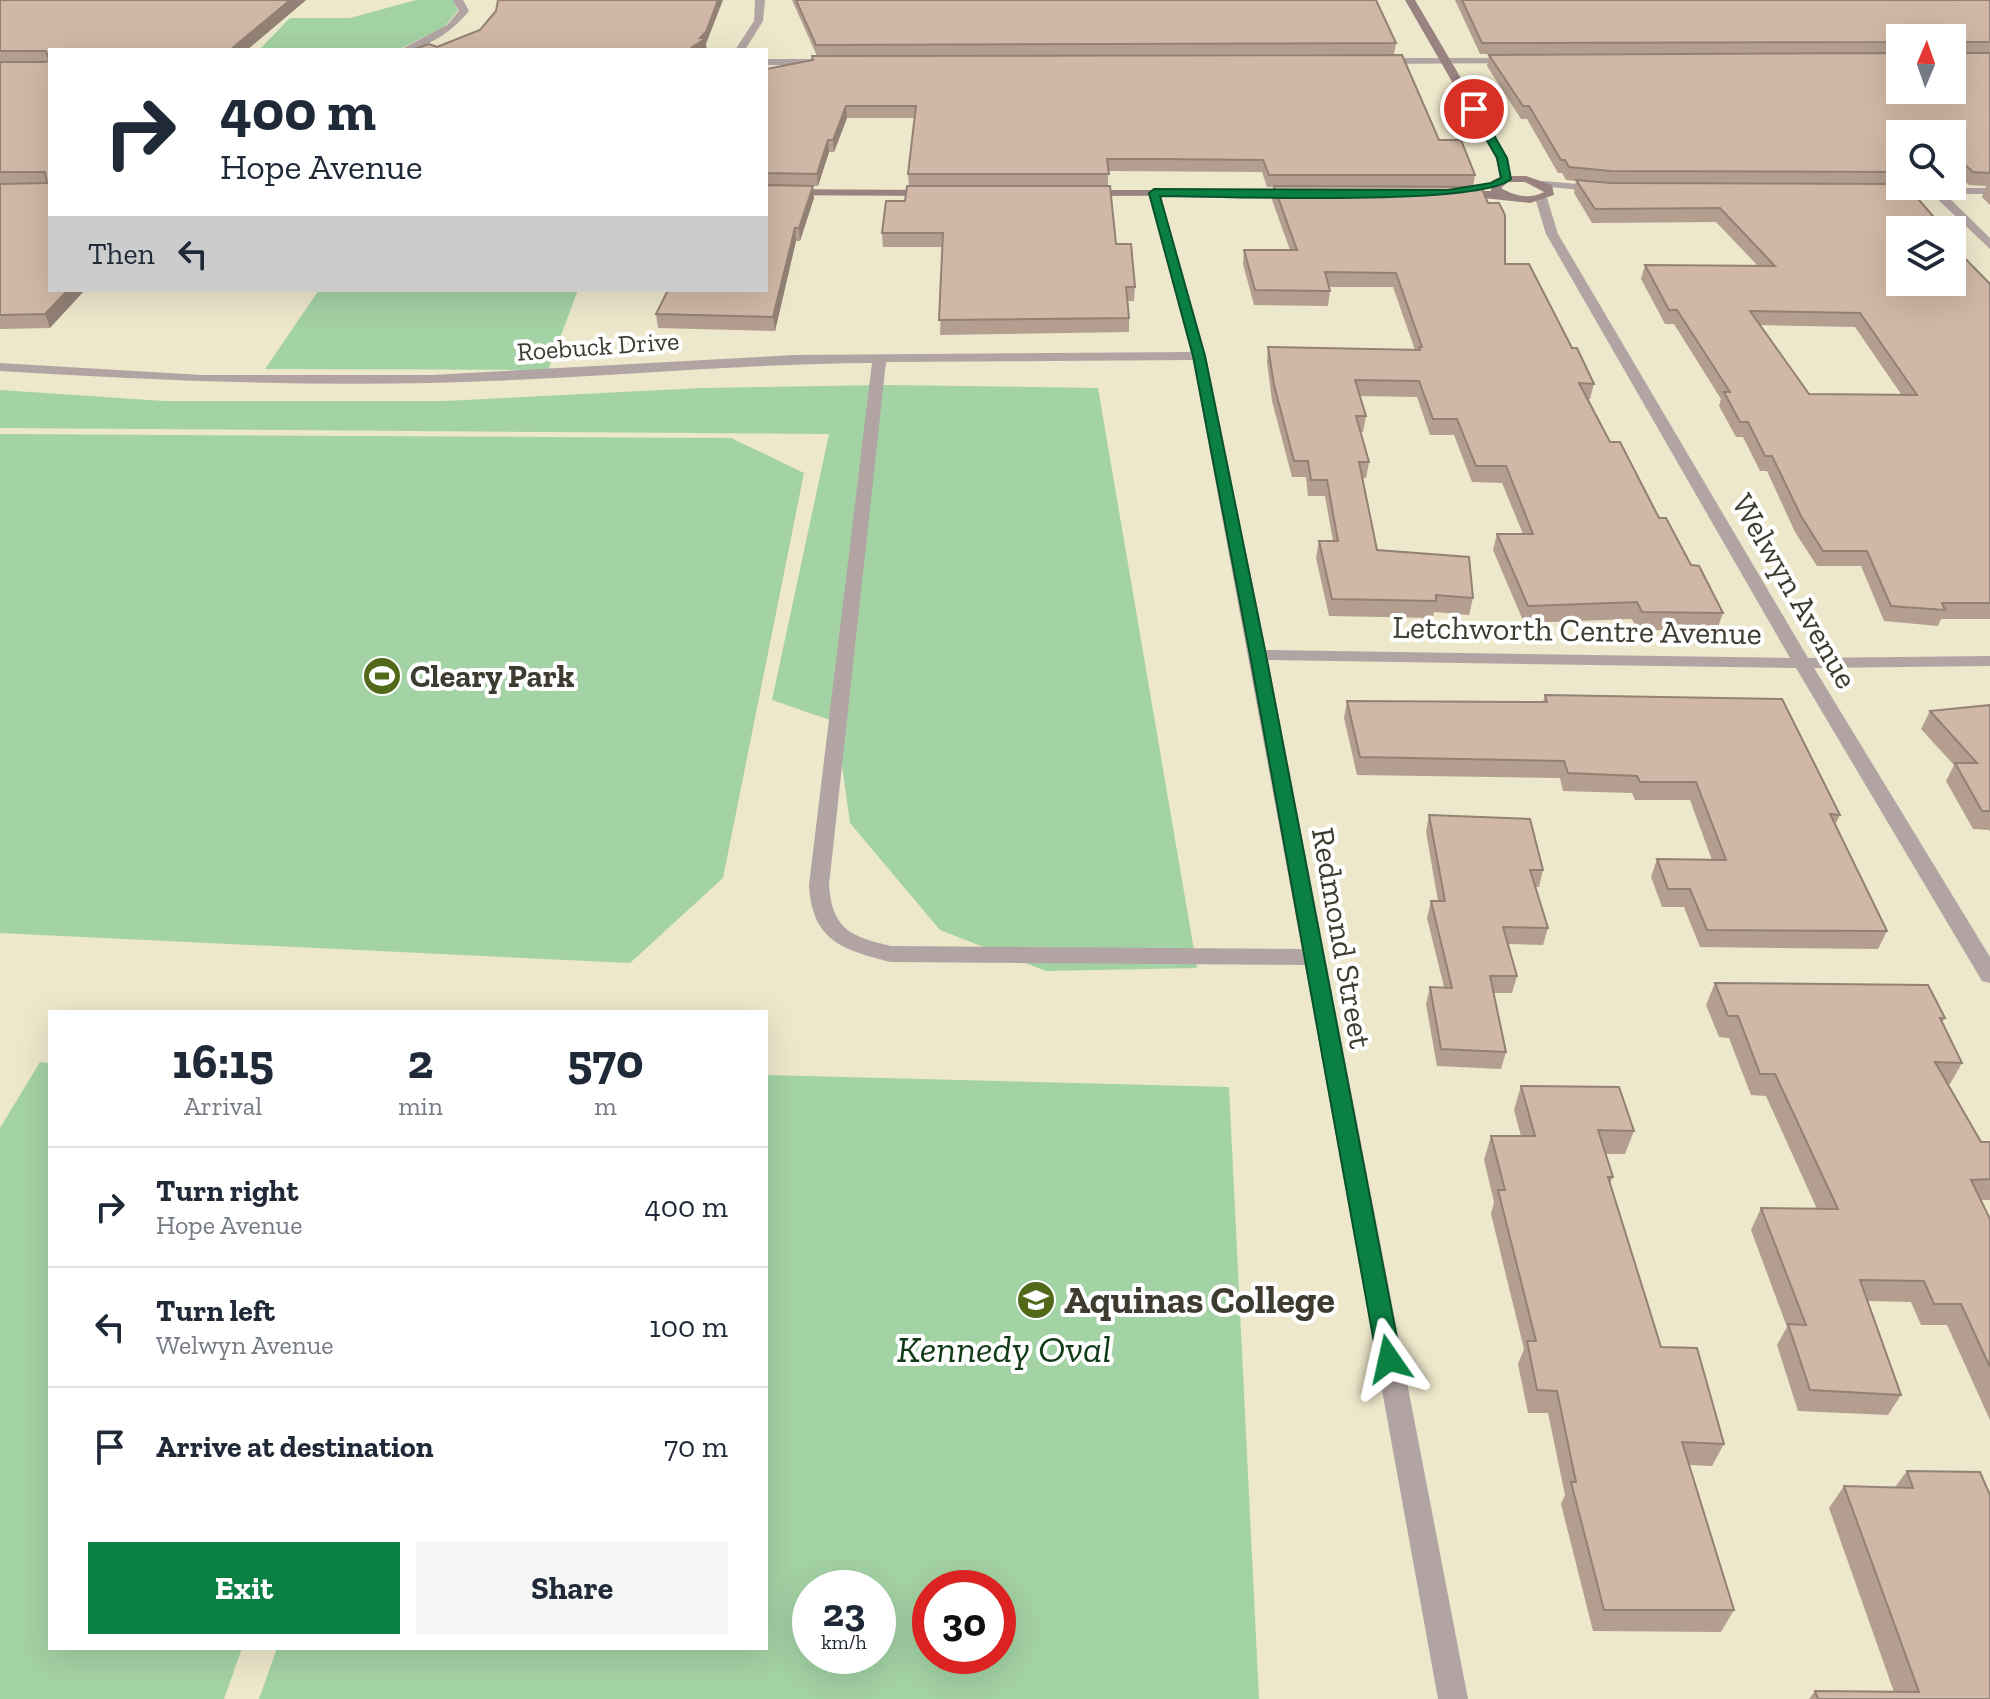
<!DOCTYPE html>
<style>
:root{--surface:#fff;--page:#f6f6f7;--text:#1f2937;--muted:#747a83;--line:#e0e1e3;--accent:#0b8043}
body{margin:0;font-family:"Zilla Slab",serif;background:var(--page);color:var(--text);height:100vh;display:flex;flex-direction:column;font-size:30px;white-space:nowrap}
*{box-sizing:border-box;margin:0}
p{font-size:26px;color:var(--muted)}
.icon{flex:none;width:44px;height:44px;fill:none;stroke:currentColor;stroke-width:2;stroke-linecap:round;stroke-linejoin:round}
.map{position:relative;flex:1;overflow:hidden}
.sheet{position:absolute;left:48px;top:1010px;width:720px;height:640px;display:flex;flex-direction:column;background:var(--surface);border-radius:0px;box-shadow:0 8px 32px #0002}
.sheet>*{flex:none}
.guide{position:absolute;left:48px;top:48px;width:720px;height:244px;border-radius:0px;box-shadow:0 8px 32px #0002;background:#fff;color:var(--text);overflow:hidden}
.needle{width:52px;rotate:2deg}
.tools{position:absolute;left:1886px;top:24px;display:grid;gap:16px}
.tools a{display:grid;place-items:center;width:80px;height:80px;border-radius:0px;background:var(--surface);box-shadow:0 8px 32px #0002;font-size:40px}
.speed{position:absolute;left:792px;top:1570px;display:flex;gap:16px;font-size:40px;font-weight:700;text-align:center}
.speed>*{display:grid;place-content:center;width:104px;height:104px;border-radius:50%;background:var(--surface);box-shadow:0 8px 32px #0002;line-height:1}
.speed small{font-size:20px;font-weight:400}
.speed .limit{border:12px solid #d22;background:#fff;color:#111}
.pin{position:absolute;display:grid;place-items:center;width:68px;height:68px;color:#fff;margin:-34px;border:4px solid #fff;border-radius:50%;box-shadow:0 2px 8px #0007}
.me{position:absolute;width:88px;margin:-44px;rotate:349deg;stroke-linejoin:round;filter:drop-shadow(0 0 6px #0008)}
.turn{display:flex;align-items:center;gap:28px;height:168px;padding:0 40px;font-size:36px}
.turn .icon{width:104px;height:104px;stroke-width:2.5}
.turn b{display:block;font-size:56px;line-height:68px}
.then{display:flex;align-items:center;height:76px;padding:0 40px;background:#0003;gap:16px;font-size:30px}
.eta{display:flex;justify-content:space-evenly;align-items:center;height:136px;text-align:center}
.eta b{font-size:48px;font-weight:700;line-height:56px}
.cta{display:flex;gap:16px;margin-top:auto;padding:16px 40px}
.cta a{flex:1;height:92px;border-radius:0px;background:var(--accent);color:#fff;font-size:32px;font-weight:700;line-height:92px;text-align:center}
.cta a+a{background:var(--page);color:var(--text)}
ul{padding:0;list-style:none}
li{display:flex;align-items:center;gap:24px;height:120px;padding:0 40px;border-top:2px solid var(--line)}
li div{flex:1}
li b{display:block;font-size:30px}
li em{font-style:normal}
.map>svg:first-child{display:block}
.green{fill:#a3d2a4;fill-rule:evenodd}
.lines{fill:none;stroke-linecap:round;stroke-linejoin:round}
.street{fill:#b2a4a2;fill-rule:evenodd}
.secondary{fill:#988381;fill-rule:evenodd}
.wall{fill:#b49e8f;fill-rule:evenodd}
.shaded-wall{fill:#928174}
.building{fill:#d1b8a6;stroke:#928174;stroke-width:2;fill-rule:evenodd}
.route{fill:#0b8043;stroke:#07532c;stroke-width:2}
.labels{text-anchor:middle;stroke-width:8;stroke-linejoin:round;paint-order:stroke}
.far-street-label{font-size:26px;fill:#3e3b30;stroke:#fff}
.street-label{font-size:32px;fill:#3e3b30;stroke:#fff}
.poi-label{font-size:32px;font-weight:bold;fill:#3e3b30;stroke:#fff;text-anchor:start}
.near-poi-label{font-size:38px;font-weight:bold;fill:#3e3b30;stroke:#fff;text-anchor:start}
.near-park-label{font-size:38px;font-style:italic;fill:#113b16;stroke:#fff}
</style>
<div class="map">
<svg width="1990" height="1699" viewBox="0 0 1990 1699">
<rect width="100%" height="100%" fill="#ede7cb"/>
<path class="green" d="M416,0H454L458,11L444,27L398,50H259L290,18H350Z
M319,290H578L548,370L265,369Z
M886,385L1098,388L1197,968L1046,971L940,930L850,823L836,722L772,700L829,434L0,428V390L164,401H445L702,388Z
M0,434L731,438L804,473L723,878L630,963L0,933Z
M40,1062L50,1063V1648H242L224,1699H0V1128Z
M766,1075L1229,1087L1259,1699H259L277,1648H766ZM810,1588H878V1656H810ZM930,1588H998V1656H930Z"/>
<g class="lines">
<path class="street" d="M453,0H463L469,11C453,31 426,50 400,50L447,25L459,11Z
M755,0H765L763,21L745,50H735L754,21Z
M1514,58L1518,63L1378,64L1373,61L1378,58Z
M766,59H826L831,62L826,65H766Z
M1543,181L1602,186L1608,189L1602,192L1539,186V182Z
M1886,188H1990V194H1945L1990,238V249L1932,194L1882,193L1880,191Z
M1154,190L1160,193L1206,356L1266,650L1790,658L1546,234L1535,198L1541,194L1547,198L1558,234L1808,658L1990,656V666L1814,668L1990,957V983L1982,981L1796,668L1268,660L1468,1699H1438L1305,965L891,962C843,950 812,941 809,885L872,363C725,364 578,380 430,383C286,386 144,380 0,371V363L202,375H432L795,355L1191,352L1148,193ZM1193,360L1302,949L891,946C851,937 832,929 829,885L886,362Z"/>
<path class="secondary" d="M1405,0H1415L1508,158L1511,176H1526L1552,185L1554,195L1530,203L1454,195L1452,193L1458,190L1491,191L1492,181L1500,177L1496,158ZM1508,182H1525L1544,192C1529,200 1515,196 1501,188Z
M766,189L930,190L936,193L930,196L766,195Z
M1298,190L1304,193L1302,195L1086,196L1080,193L1086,190Z"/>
</g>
<path class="wall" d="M0,0H306L247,50H50V328L0,329Z
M792,0H1376L1396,43L1394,54L817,56Z
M1455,0H1990V205L1982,197L1986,186L1969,185L1960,177H1952V134H1900V176H1893L1890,184L1900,230L1990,284V619H1941L1938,626L1884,621L1861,566H1817L1795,532L1767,471H1760L1743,437H1736L1719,406L1721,399L1674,324H1665L1641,279L1645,265L1758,266L1716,222L1592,223L1574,193L1576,181L1566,180L1562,173H1558L1527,119H1521L1487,66L1489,55L1952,90L1900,38V53L1480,54ZM1760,325L1855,327L1901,394H1809Z
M766,69L1439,140L1475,175L1473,187L1505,264L1572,348L1594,384L1590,399H1587L1610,442L1723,613L1717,630H1637L1632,619L1524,623L1493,550L1497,534H1523L1502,483L1472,482L1454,435H1430L1417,397L1360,396L1366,416L1363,432H1360L1369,462L1366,478H1362L1377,550L1473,598L1469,615L1434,612L1433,618L1329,616L1316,558L1319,541H1333L1325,496H1308L1306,477H1292L1272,401L1267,362L1268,347L1415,350L1393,287H1329L1330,291L1328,306L1254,305L1243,264L1244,250H1290L1272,200L1273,187H1267L1262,172L1108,171V186L1116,244L1135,287L1134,301H1128L1129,318V332L940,335L943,247H883L882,233L905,201L909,186L908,174L915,118H847L834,152H829L818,186H813L814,198L800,241H796L775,331L658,328L656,314L766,290Z
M1545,695L1840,815L1835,825L1887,931L1878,949L1700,947L1684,907H1662L1651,877L1657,859L1712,860L1690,800H1635L1632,793L1563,791L1560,778L1357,775L1344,718L1347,701L1543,702Z
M1990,705V832L1989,830L1973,829L1946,781L1954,765L1921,729L1930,711Z
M1429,815L1543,870L1539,887H1535L1548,928L1543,945L1508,944L1517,976L1512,993H1493L1506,1052L1501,1069L1437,1066L1426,1004L1430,987H1444L1427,918L1431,901H1438L1426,832Z
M1715,983L1945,1018L1942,1023L1962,1063L1950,1084H1948L1981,1142H1990V1200H1981L1990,1219V1420L1947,1325H1921L1911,1302L1868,1301L1901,1395L1888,1415L1798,1411L1777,1345L1787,1327L1751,1230L1761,1208L1817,1209L1766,1096L1751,1095L1729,1038L1719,1037L1706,1005Z
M1521,1086L1634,1131L1625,1154H1606L1613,1177L1610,1183L1661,1347L1724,1444L1712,1466L1689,1465L1734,1610L1721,1632L1593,1631L1561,1504L1565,1495L1548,1413H1528L1518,1364L1524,1349L1491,1214L1494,1202L1484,1160L1491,1136H1521L1514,1110Z
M1907,1471L1990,1699H1809L1815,1691L1894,1692L1829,1508L1844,1486L1895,1487Z"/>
<path class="shaded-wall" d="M290,0H306L247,50H230Z
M718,0H723L706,44L707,50H688L700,38Z
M846,106L847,118L834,152L833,140Z
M828,140L829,152L818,186L817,174Z
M813,186L814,198L800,241L799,228Z
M795,228L796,241L775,331L773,317Z
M68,290H85L50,328L45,314Z"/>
<path class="building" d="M0,0H290L230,50H50V290H68L45,314L0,315V184L47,183L45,172H0V62H46L49,60L46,51H0Z
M498,0H718L706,32L700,38H706L688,50H411L429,44L437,47L480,30L496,11Z
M796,0H1376L1396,43L816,45Z
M1462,0H1990V42H1956L1954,53H1990V173L1973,172L1964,164H1952V134H1900V164H1887L1894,172L1611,171L1569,167L1565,160H1561L1529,106H1523L1489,55L1900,53V90H1952V38H1900V42L1482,43Z
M1402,55L1439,140H1461L1475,175H1269L1263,160L1155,159H1107L1109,174H908L916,106H846L833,140H828L817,174L766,173V69L813,60L812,56Z
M1576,180L1611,183L1900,184V186H1907L1945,230H1900V282H1952V245L1990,284V603H1942L1945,610L1891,606L1867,551H1823L1801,516L1772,456H1765L1748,422H1740L1724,392H1730L1677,310H1669L1645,265L1775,266L1720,208L1595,209ZM1750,311L1860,313L1917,395L1809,394Z
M766,185L813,186L799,228H795L773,317L656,314L668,290H766Z
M907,186H1110L1116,244H1131L1135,287H1126L1129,318L939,320L943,233H882L886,201H905Z
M1274,186L1481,187L1488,203H1499L1505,215V264H1529L1572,348H1577L1594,384L1579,383L1610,442H1620L1659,518H1666L1691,565L1699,566L1723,613L1642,612L1637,602L1528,606L1497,534H1533L1506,466H1476L1457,419H1433L1419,381L1355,380L1366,416H1356L1369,462H1359L1377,550L1469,557L1473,598L1436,595V601L1332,599L1319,541H1338L1327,480H1311L1308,461H1294L1274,385L1268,347L1420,350L1419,347H1422L1396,273L1325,272L1330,291L1255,290L1244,250H1297Z
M1545,695L1782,699L1840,815L1830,814L1887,931L1707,930L1690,889H1668L1657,859L1726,860L1696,782H1640L1637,776L1568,773L1564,761L1360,757L1347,701L1547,702Z
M1990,705V811H1982L1955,763H1977L1930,711Z
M1429,815L1530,819L1543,870H1530L1548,928L1503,927L1517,976H1490L1506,1052L1441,1049L1430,987L1452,988L1431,901H1445Z
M1715,983L1928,985L1945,1018H1940L1962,1063L1935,1062L1981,1142H1990V1179L1971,1180L1990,1219V1367L1961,1304H1934L1924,1281L1860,1280L1901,1395L1810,1390L1788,1324L1806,1325L1761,1208L1838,1209L1775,1074H1760L1738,1016H1728Z
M1521,1086L1619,1087L1634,1131L1598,1130L1613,1177H1608L1661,1347L1697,1348L1724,1444L1682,1442L1734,1610H1604L1571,1482H1576L1557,1391L1537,1390L1527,1341H1536L1498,1190H1505L1491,1136H1535Z
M1907,1471L1980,1472L1990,1495V1699H1818L1815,1691L1919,1692L1844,1486L1913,1488Z"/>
<path class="route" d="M1474,107L1479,109L1507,158L1511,179C1479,207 1218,196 1160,196L1205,356L1266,655L1401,1359L1397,1366L1389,1369L1380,1366L1377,1359L1250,655L1193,356L1149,193L1154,189L1448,190L1491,183L1501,178L1497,158L1469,109Z"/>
<defs>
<g id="stadium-disc" transform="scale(2)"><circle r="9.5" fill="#516919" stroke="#fff"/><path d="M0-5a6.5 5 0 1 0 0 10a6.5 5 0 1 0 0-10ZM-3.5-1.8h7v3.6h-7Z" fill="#fff"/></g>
<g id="school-disc" transform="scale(2)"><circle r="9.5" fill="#516919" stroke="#fff"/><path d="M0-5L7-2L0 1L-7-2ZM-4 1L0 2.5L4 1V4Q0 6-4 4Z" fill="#fff"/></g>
</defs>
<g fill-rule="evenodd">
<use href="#stadium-disc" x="382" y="676"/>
<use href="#school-disc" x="1036" y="1300"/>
</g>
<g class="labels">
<g class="far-street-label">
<text transform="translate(598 346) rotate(-4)" y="9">Roebuck Drive</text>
</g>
<g class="street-label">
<text transform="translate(1795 591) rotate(60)" y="11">Welwyn Avenue</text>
<text transform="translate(1577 630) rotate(1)" y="11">Letchworth Centre Avenue</text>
<text transform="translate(1342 938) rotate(80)" y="11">Redmond Street</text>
</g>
<g class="poi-label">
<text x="410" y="687">Cleary Park</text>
</g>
<g class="near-poi-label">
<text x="1064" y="1313">Aquinas College</text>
</g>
<g class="near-park-label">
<text x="1004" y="1362">Kennedy Oval</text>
</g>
</g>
</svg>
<div class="tools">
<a><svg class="needle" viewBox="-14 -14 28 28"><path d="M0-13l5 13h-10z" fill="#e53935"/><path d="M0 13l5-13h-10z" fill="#747a83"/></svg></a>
<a><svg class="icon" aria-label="search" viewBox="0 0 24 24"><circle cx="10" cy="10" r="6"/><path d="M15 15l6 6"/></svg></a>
<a><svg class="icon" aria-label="layers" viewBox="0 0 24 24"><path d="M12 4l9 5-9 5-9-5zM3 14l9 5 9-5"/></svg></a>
</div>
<div class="speed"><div>23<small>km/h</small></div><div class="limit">30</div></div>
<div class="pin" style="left:1474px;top:109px;background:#d93025"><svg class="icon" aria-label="arrive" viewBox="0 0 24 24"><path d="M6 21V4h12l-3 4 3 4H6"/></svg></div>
<svg class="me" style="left:1389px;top:1359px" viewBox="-20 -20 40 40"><path d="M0-17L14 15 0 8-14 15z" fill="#0b8043" stroke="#fff" stroke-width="4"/></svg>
<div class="guide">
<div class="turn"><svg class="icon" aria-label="right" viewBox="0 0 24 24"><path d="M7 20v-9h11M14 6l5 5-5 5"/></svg><div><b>400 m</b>Hope Avenue</div></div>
<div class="then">Then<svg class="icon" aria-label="left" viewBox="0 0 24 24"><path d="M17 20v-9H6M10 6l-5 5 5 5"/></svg></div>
</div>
<section class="sheet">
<div class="eta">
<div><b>16:15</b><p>Arrival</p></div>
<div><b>2</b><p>min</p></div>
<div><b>570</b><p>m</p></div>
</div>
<ul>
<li><svg class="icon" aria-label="right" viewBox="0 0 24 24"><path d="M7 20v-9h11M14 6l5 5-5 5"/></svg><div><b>Turn right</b><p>Hope Avenue</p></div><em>400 m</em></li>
<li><svg class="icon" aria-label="left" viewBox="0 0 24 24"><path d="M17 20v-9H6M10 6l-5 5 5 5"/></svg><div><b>Turn left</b><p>Welwyn Avenue</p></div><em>100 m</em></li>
<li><svg class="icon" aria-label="arrive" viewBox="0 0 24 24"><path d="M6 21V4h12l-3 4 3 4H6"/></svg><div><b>Arrive at destination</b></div><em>70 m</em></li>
</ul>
<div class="cta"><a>Exit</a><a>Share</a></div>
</section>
</div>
